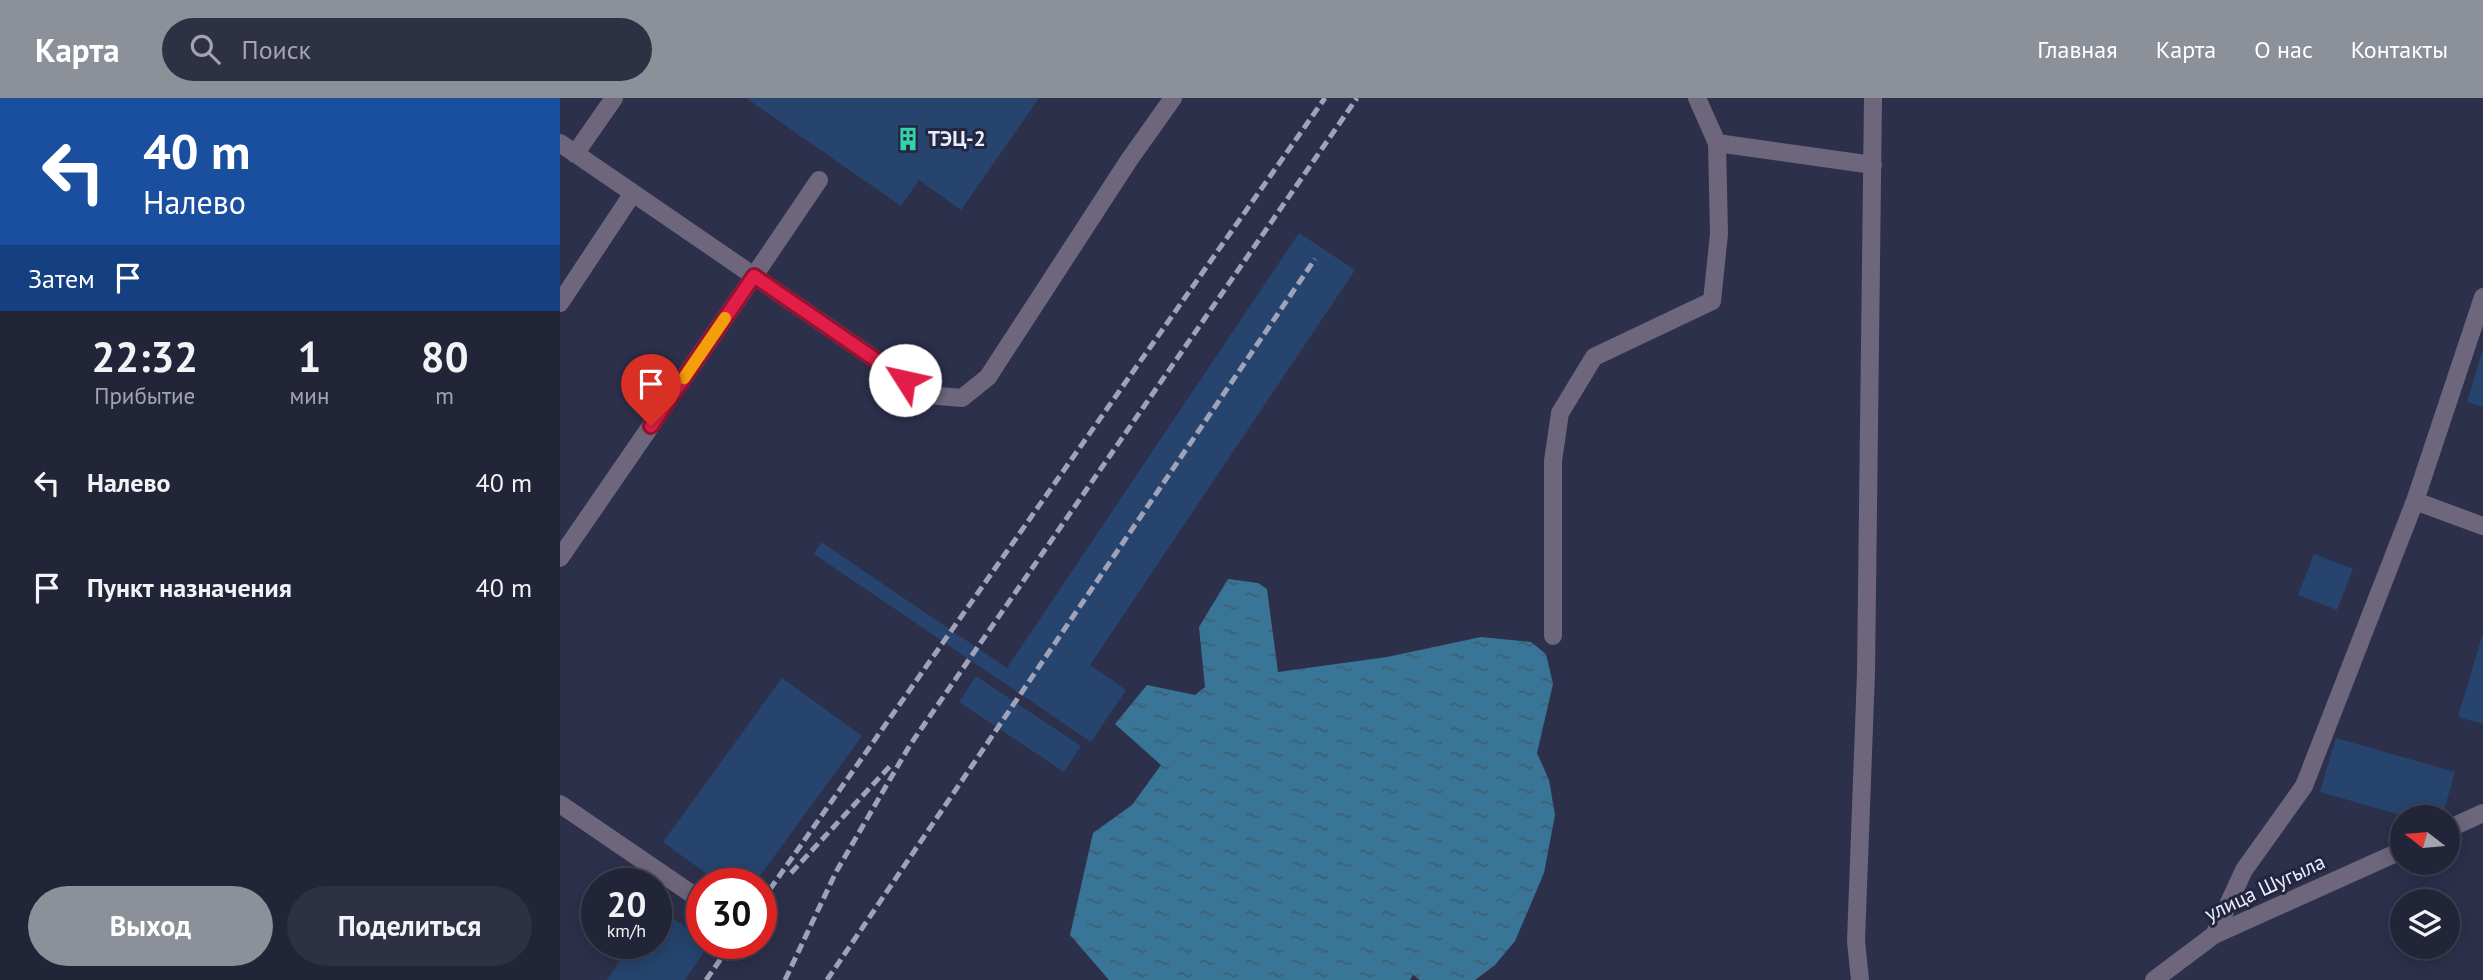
<!DOCTYPE html>
<html lang="ru">
<meta charset="utf-8">
<style>
:root{--surface:#222438;--page:#2e3043;--text:#f1f3f6;--muted:#a2a4ae;--line:#3f4153;--accent:#8c9099}
body{margin:0;font-family:"PT Sans",sans-serif;background:var(--page);color:var(--text);height:100vh;display:flex;flex-direction:column;font-size:26px;white-space:nowrap}
*{box-sizing:border-box;margin:0}
p{font-size:23px;color:var(--muted)}
.icon{flex:none;width:38px;height:38px;fill:none;stroke:currentColor;stroke-width:2;stroke-linecap:round;stroke-linejoin:round}
.map{position:relative;flex:1;overflow:hidden}
.side{display:flex;flex-direction:column;background:var(--surface);width:560px}
.side>*{flex:none}
.guide{background:#1a4fa0;color:#fff;overflow:hidden}
.needle{width:46px;rotate:286deg}
.buttons{position:absolute;left:1830px;top:707px;display:grid;gap:14px}
.buttons a{display:grid;place-items:center;width:70px;height:70px;border-radius:50%;background:var(--surface);box-shadow:0 4px 18px #0003,0 0 0 2px var(--line);font-size:35px}
.speed{position:absolute;left:21px;top:770px;display:flex;gap:14px;font-size:35px;font-weight:700;text-align:center}
.speed>*{display:grid;place-content:center;width:91px;height:91px;border-radius:50%;background:var(--surface);box-shadow:0 4px 18px #0003,0 0 0 2px var(--line);line-height:1}
.speed small{font-size:18px;font-weight:400}
.speed .limit{border:10px solid #d22;background:#fff;color:#111}
.pin{position:absolute;display:grid;place-items:center;width:60px;height:60px;color:#fff;margin:-72px -30px;border-radius:50% 50% 50% 0;rotate:-45deg;box-shadow:0 0 7px #0007}
.pin .icon{rotate:45deg}
.me{position:absolute;width:77px;margin:-38px;rotate:305deg;stroke-linejoin:round;filter:drop-shadow(0 0 5px #0008)}
.turn{display:flex;align-items:center;gap:24px;height:147px;padding:0 28px;font-size:32px}
.turn .icon{width:91px;height:91px;stroke-width:2.5}
.turn b{display:block;font-size:49px;line-height:60px}
.then{display:flex;align-items:center;height:66px;padding:0 28px;background:#0003;gap:14px;font-size:26px}
.eta{display:flex;justify-content:space-evenly;align-items:center;height:119px;text-align:center}
.eta b{font-size:42px;font-weight:600;line-height:49px}
.button{display:flex;gap:14px;margin-top:auto;padding:14px 28px}
.button a{flex:1;height:80px;border-radius:42px;background:var(--accent);color:#fff;font-size:28px;font-weight:600;line-height:80px;text-align:center}
.button a+a{background:var(--page);color:var(--text)}
ul{padding:0;list-style:none}
li{display:flex;align-items:center;gap:21px;height:105px;padding:0 28px}
li div{flex:1}
li b{display:block;font-size:26px}
li em{font-style:normal}
header{display:flex;align-items:center;gap:42px;box-sizing:border-box;height:98px;padding:0 35px;background:var(--accent);color:#fff}
header strong{font-size:33px}
nav{display:flex;gap:38px;margin-inline-start:auto;font-size:24px}
.search{width:490px;height:63px;background:var(--page);display:flex;align-items:center;gap:18px;box-sizing:border-box;padding:0 24px;border-radius:38px;color:var(--muted);font-size:26px}
main{display:flex;flex:1;min-height:0}
.map>svg:first-child{display:block}
.water{fill:url(#water-ripples)}
.building{fill:#26446e}
.lines{fill:none;stroke-linecap:round;stroke-linejoin:round}
.minor{stroke:#6d667c;stroke-width:18}
.rail{stroke:#a0a3b8;stroke-width:5;stroke-dasharray:10 5;stroke-linecap:butt}
.route-casing{stroke:#92132f;stroke-width:18}
.route{stroke:#e11d48;stroke-width:12}
.slow{stroke:#f59e0b;stroke-width:12}
.labels{text-anchor:middle;stroke-width:6;stroke-linejoin:round;paint-order:stroke}
.poi-label{font-size:21px;font-weight:bold;fill:#e9ecfd;stroke:#242640;text-anchor:start}
.street-label{font-size:21px;fill:#e9ecfd;stroke:#242640}
</style>
<header>
<strong>Карта</strong>
<div class="search"><svg class="icon" aria-label="search" viewBox="0 0 24 24"><circle cx="10" cy="10" r="6"/><path d="M15 15l6 6"/></svg>Поиск</div>
<nav><a>Главная</a><a>Карта</a><a>О нас</a><a>Контакты</a></nav>
</header>
<main>
<section class="side">
<div class="guide">
<div class="turn"><svg class="icon" aria-label="left" viewBox="0 0 24 24"><path d="M17 20v-9H6M10 6l-5 5 5 5"/></svg><div><b>40 m</b>Налево</div></div>
<div class="then">Затем<svg class="icon" aria-label="arrive" viewBox="0 0 24 24"><path d="M6 21V4h12l-3 4 3 4H6"/></svg></div>
</div>
<div class="eta">
<div><b>22:32</b><p>Прибытие</p></div>
<div><b>1</b><p>мин</p></div>
<div><b>80</b><p>m</p></div>
</div>
<ul>
<li><svg class="icon" aria-label="left" viewBox="0 0 24 24"><path d="M17 20v-9H6M10 6l-5 5 5 5"/></svg><div><b>Налево</b></div><em>40 m</em></li>
<li><svg class="icon" aria-label="arrive" viewBox="0 0 24 24"><path d="M6 21V4h12l-3 4 3 4H6"/></svg><div><b>Пункт назначения</b></div><em>40 m</em></li>
</ul>
<div class="button"><a>Выход</a><a>Поделиться</a></div>
</section>
<div class="map">
<svg width="1923" height="882" viewBox="0 0 1923 882">
<defs>
<pattern id="water-ripples" width="26" height="14" patternUnits="userSpaceOnUse" patternTransform="scale(1.75)"><rect width="26" height="14" fill="#397596"/><path d="M2 4q2-2 4 0t4 0M15 11q2-2 4 0t4 0" fill="none" stroke="#405e71"/></pattern>
</defs>
<rect width="100%" height="100%" fill="#2d304b"/>
<path class="water" d="M668,481L698,485L707,491L718,574L827,559L921,539L971,544L986,556L993,586L977,655L989,682L995,717L984,775L955,843L935,867L915,882H860L853,877L850,882H549L510,837L533,735L572,707L601,667L555,626L587,587L635,597L645,589L639,529Z"/>
<path class="building" d="M186,0H479L401,112L359,82L341,108Z
M739,135L795,172L530,567L566,592L531,644L254,456L261,444L447,570Z
M1923,251V309L1907,304Z
M1754,456L1793,471L1777,512L1738,497Z
M1923,535V626L1898,619Z
M416,578L521,648L504,674L399,604Z
M222,580L302,638L194,786H161L103,744Z
M1776,640L1895,674L1882,719H1848L1760,694Z
M96,809L142,840V845H150L125,882H47L72,845H96Z"/>
<g class="lines">
<path class="minor" d="M0,45L194,178L0,460
M1157,45L1313,67
M15,56L54,0
M259,82L194,178L367,297L402,300L428,279L569,62L613,0
M0,205L73,95
M1855,403L1923,428
M993,538V363L1000,315L1034,259L1152,203L1159,136L1157,45L1137,0
M0,706L142,803
M1888,731L1923,715
M1654,837L1684,772L1744,688L1855,403L1923,199
M1300,882L1296,843L1306,575L1313,0
M1594,882L1654,837L1843,752"/>
<path class="rail" d="M231,775L331,667
M201,804L765,0
M146,882L172,845
M225,882L276,774L350,647L797,0
M267,882L755,161"/>
</g>
<g class="lines">
<g class="route-casing">
<path id="route" d="M91,328L194,178L345,282"/>
</g>
<use href="#route" class="route"/>
<path class="slow" d="M124,280L165,220"/>
</g>
<defs>
<g id="building-bare" transform="scale(1.89)"><path d="M-4-6H4V6H1V3H-1V6H-4ZM-2.5-4.3h1.7v1.8h-1.7ZM.8-4.3h1.7v1.8H.8ZM-2.5-1h1.7V.8h-1.7ZM.8-1h1.7V.8H.8Z" fill="#31d4a9" stroke="#242640" stroke-width="2.5" paint-order="stroke"/></g>
</defs>
<g fill-rule="evenodd">
<use href="#building-bare" x="348" y="41"/>
</g>
<g class="labels">
<g class="poi-label">
<text x="368" y="48">ТЭЦ-2</text>
</g>
<g class="street-label">
<text transform="translate(1705 790) rotate(-25)" y="7">улица Шугыла</text>
</g>
</g>
</svg>
<div class="buttons">
<a><svg class="needle" viewBox="-14 -14 28 28"><path d="M0-13l5 13h-10z" fill="#e53935"/><path d="M0 13l5-13h-10z" fill="#a2a4ae"/></svg></a>
<a><svg class="icon" aria-label="layers" viewBox="0 0 24 24"><path d="M12 4l9 5-9 5-9-5zM3 14l9 5 9-5"/></svg></a>
</div>
<div class="speed"><div>20<small>km/h</small></div><div class="limit">30</div></div>
<div class="pin" style="left:91px;top:328px;background:#d93025"><svg class="icon" aria-label="arrive" viewBox="0 0 24 24"><path d="M6 21V4h12l-3 4 3 4H6"/></svg></div>
<svg class="me" style="left:345px;top:282px" viewBox="-20 -20 40 40"><circle r="19" fill="#fff"/><path d="M0-13L10 11 0 6-10 11z" fill="#e11d48"/></svg>
</div>
</main>
